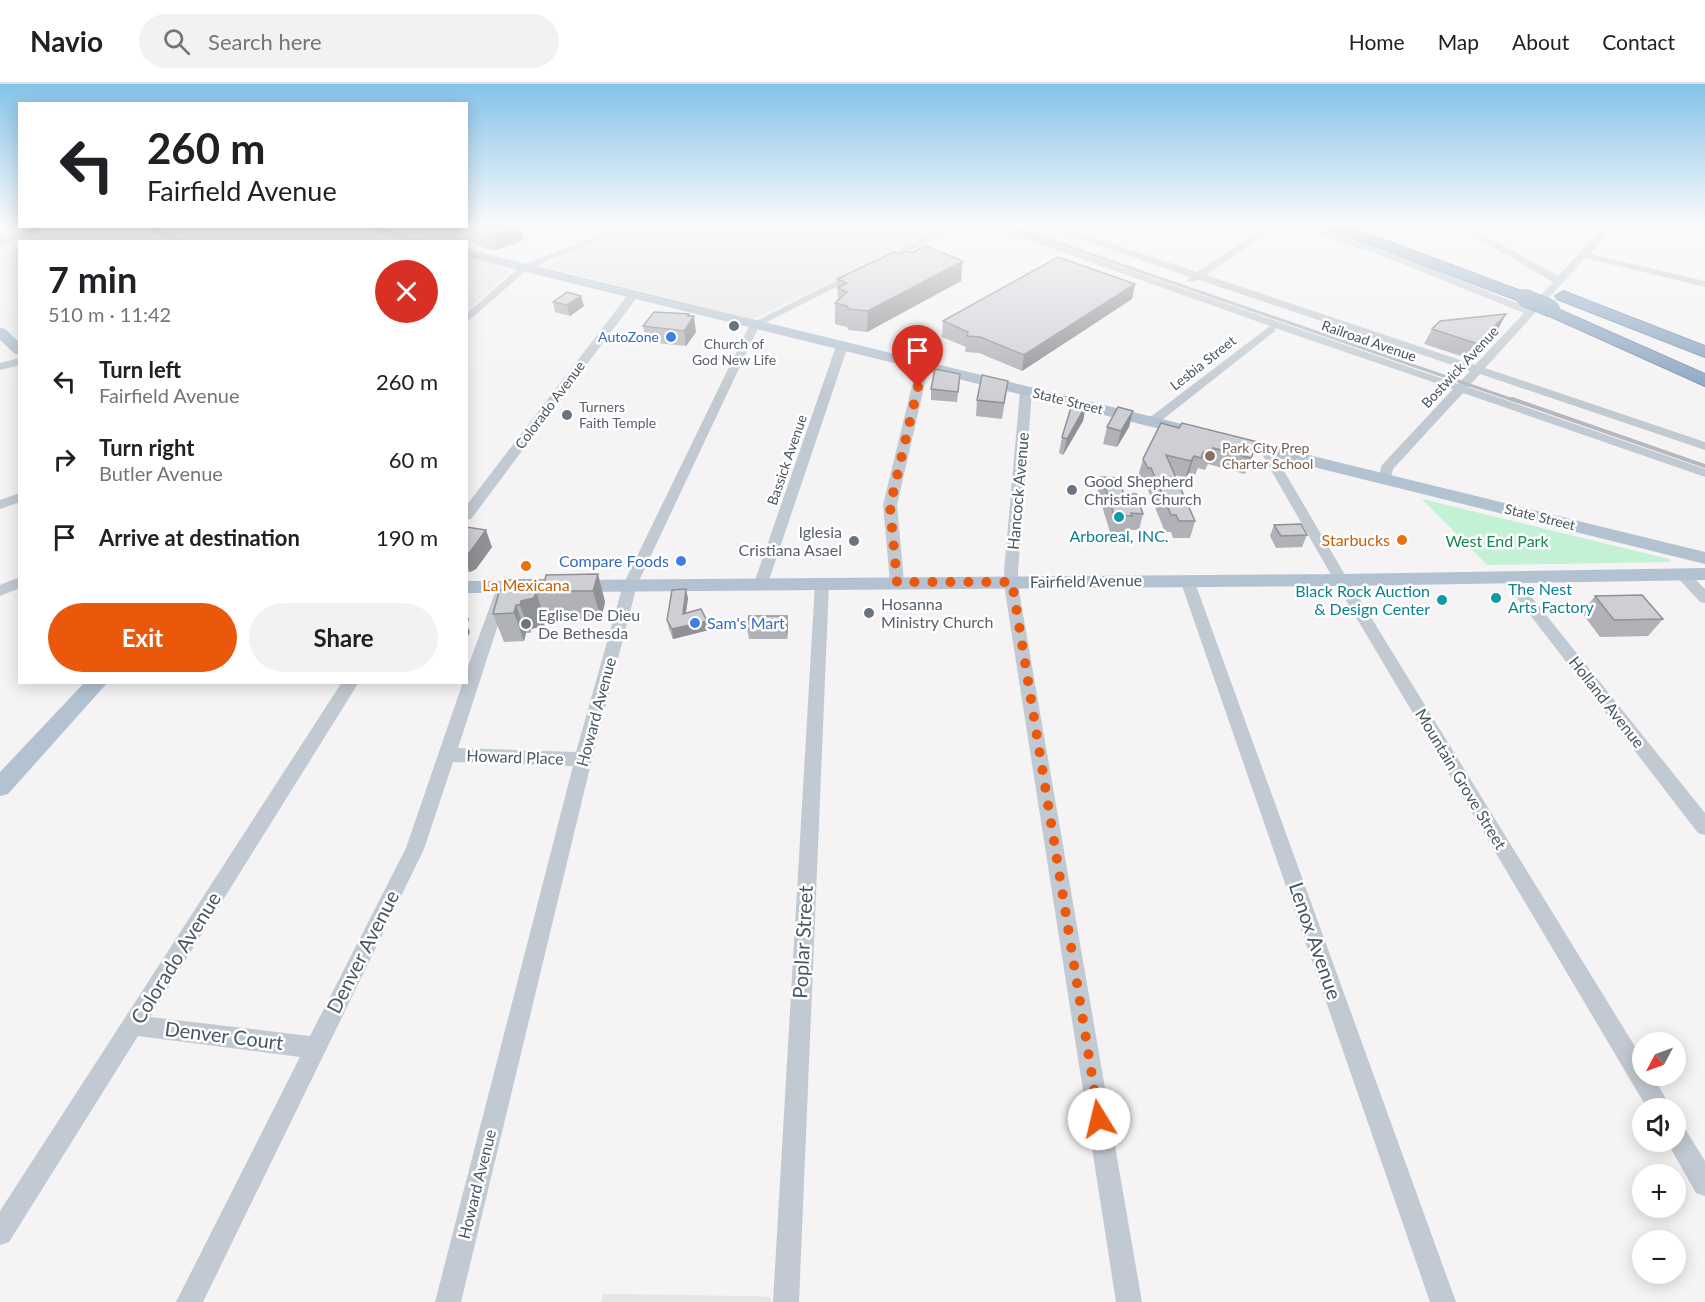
<!DOCTYPE html>
<meta charset="utf-8">
<style>
:root{--surface:#fff;--page:#f2f2f2;--text:#202124;--muted:#757577;--line:#e0e0e0;--accent:#ea580c}
body{margin:0;font-family:Lato,sans-serif;background:var(--page);color:var(--text);height:100vh;display:flex;flex-direction:column;font-size:22px;white-space:nowrap}
*{box-sizing:border-box;margin:0}
p{font-size:20px;color:var(--muted)}
.icon{flex:none;width:33px;height:33px;fill:none;stroke:currentColor;stroke-width:2;stroke-linecap:round;stroke-linejoin:round}
.map{position:relative;flex:1;overflow:hidden}
.panel{position:absolute;left:18px;top:156px;width:450px;height:444px;display:flex;flex-direction:column;background:var(--surface);border-radius:0px;box-shadow:0 3px 15px #0003}
.panel>*{flex:none}
.banner{position:absolute;left:18px;top:18px;width:450px;height:126px;border-radius:0px;box-shadow:0 3px 15px #0003;background:#fff;color:var(--text);overflow:hidden}
.needle{width:39px;rotate:229deg}
.controls{position:absolute;left:1632px;top:948px;display:grid;gap:12px}
.controls a{display:grid;place-items:center;width:54px;height:54px;border-radius:50%;background:var(--surface);box-shadow:0 3px 15px #0003;font-size:30px}
.pin{position:absolute;display:grid;place-items:center;width:51px;height:51px;color:#fff;margin:-62px -26px;border-radius:50% 50% 50% 0;rotate:-45deg;box-shadow:0 0 6px #0007}
.pin .icon{rotate:45deg}
.me{position:absolute;width:66px;margin:-33px;rotate:351deg;stroke-linejoin:round;filter:drop-shadow(0 0 4px #0008)}
.turn{display:flex;align-items:center;gap:21px;height:126px;padding:0 30px;font-size:27px}
.turn .icon{width:78px;height:78px;stroke-width:2.5}
.turn b{display:block;font-size:42px;line-height:51px}
.round{display:grid;place-items:center;flex:none;width:63px;height:63px;border-radius:32px;background:var(--page)}
.headline{display:flex;align-items:center;justify-content:space-between;height:102px;padding:0 30px}
h1{font-size:36px;font-weight:700;line-height:45px}
.primary-button{display:flex;gap:12px;margin-top:auto;padding:12px 30px}
.primary-button a{flex:1;height:69px;border-radius:36px;background:var(--accent);color:#fff;font-size:24px;font-weight:700;line-height:69px;text-align:center}
.primary-button a+a{background:var(--page);color:var(--text)}
ul{padding:0;list-style:none}
li{display:flex;align-items:center;gap:18px;height:78px;padding:0 30px}
li div{flex:1}
li b{display:block;font-size:22px}
li em{font-style:normal}
header{display:flex;align-items:center;gap:36px;box-sizing:border-box;height:84px;padding:0 30px;background:var(--surface);border-bottom:2px solid var(--line)}
header strong{font-size:28px}
nav{display:flex;gap:33px;margin-inline-start:auto;font-size:21px}
.search{width:420px;height:54px;background:var(--page);display:flex;align-items:center;gap:15px;box-sizing:border-box;padding:0 21px;border-radius:33px;color:var(--muted);font-size:22px}
.map>svg:first-child{display:block}
.education{fill:#e6e4e5}
.green{fill:#c3f1d5}
.lines{fill:none;stroke-linecap:round;stroke-linejoin:round}
.highway-casing{stroke:#7690ad;stroke-width:2}
.minor{fill:#c1cad2;fill-rule:evenodd}
.major{fill:#b3c2d1;fill-rule:evenodd}
.highway{fill:#8ba5c1;fill-rule:evenodd}
.rail-far1{stroke:#b5b8bd;stroke-width:3}
.rail{stroke:#b5b8bd;stroke-width:4}
.highway-bridge-casing{stroke:#7690ad;stroke-width:18;stroke-linecap:butt}
.highway-bridge{stroke:#8ba5c1;stroke-width:16}
.wall{fill:#b0b2b7}
.shaded-wall{fill:#909195}
.building{fill:#cdcfd5;stroke:#909195;stroke-width:1.5}
.route{stroke:#ea580c;stroke-width:10;stroke-dasharray:0 18}
.worship-dot{fill:#6b7280;stroke:#fff;stroke-width:2}
.shop-dot{fill:#3f7fe0;stroke:#fff;stroke-width:2}
.education-dot{fill:#8d6e63;stroke:#fff;stroke-width:2}
.culture-dot{fill:#0f9aa8;stroke:#fff;stroke-width:2}
.food-dot{fill:#e8710a;stroke:#fff;stroke-width:2}
.labels{text-anchor:middle;stroke-width:5;stroke-linejoin:round;paint-order:stroke}
.far-shop-label{font-size:14px;fill:#366cbe;stroke:#fff;text-anchor:end}
.far-street-label{font-size:14px;fill:#4a5661;stroke:#fff}
.far-worship-label{font-size:14px;fill:#5b616d;stroke:#fff}
.far-education-label{font-size:14px;fill:#785e54;stroke:#fff;text-anchor:start}
.worship-label{font-size:16px;fill:#5b616d;stroke:#fff;text-anchor:start}
.street-label{font-size:16px;fill:#4a5661;stroke:#fff}
.culture-label{font-size:16px;fill:#0d838f;stroke:#fff}
.food-label{font-size:16px;fill:#c56008;stroke:#fff;text-anchor:end}
.park-label{font-size:16px;fill:#17864f;stroke:#fff}
.shop-label{font-size:16px;fill:#366cbe;stroke:#fff;text-anchor:end}
.near-street-label{font-size:20px;fill:#4a5661;stroke:#fff}
</style>
<header>
<strong>Navio</strong>
<div class="search"><svg class="icon" aria-label="search" viewBox="0 0 24 24"><circle cx="10" cy="10" r="6"/><path d="M15 15l6 6"/></svg>Search here</div>
<nav><a>Home</a><a>Map</a><a>About</a><a>Contact</a></nav>
</header>
<div class="map">
<svg width="1705" height="1218" viewBox="0 0 1705 1218">
<rect width="100%" height="100%" fill="#f5f3f3"/>
<path class="education" d="M643,141H682L698,148L715,141H947L754,235L541,182Z
M467,174L511,186L467,228L466,174Z
M603,1210L751,1212L771,1213V1218H601Z"/>
<path class="green" d="M1422,415L1669,475L1671,478L1487,481Z"/>
<g class="lines">
<g class="highway-casing">
<path id="highway" d="M1323,141H1345L1529,210L1531,213L1529,216H1517L1325,144Z
M1563,207L1705,262V273L1557,215L1555,212Z
M1551,222L1705,290V302L1545,230L1543,227Z"/>
</g>
<path class="minor" d="M495,141H508L466,158H455Z
M625,141H638L528,185L466,239V230L522,181Z
M947,141H959L881,182L873,180Z
M986,141H1000L1458,300L1470,287L1199,196L1188,198L1187,196L1190,193L1042,141H1056L1197,188L1267,141H1278L1206,191L1475,281L1524,229L1390,175L1293,141H1307L1396,171L1529,224L1553,198L1455,141H1466L1558,192L1606,141H1615L1590,170L1705,197V203L1585,174L1485,284L1705,358V366L1480,290L1468,303L1705,385V393L1463,309L1393,385L1390,397H1380L1378,394L1382,381L1453,305L1275,244V247L1157,340H1149V334L1270,242Z
M43,142H59L0,161V155Z
M146,142H158L182,158H170Z
M851,189L860,191L759,242L637,501L592,675L461,1218H435L573,682L453,678L424,765L203,1218H176L300,973L138,952L9,1158L0,1161V1127L342,598H359L150,933L310,952L406,764L463,598H466V588L496,506L501,505L508,510L458,664L576,668L623,501L750,240Z
M634,207L638,208V212L471,435L466,436V422L630,208Z
M842,259L848,262L768,499L761,504L756,502L754,499L836,262Z
M20,274V281L0,286V279Z
M923,278L929,281L897,421L904,498L897,503L890,498L883,421L917,281Z
M1026,303L1032,307L1018,487L1019,507L1142,1218H1116L1005,507L1004,487L1020,307Z
M1265,361L1271,365L1348,496L1642,974V992H1653L1671,1024H1647L1334,496L1259,365Z
M20,409V418L0,425V416Z
M1682,485L1687,487L1705,505V519L1700,518L1677,493L1675,490Z
M1509,489L1514,491L1705,729V751L1698,749L1504,497L1502,494L1504,491Z
M1187,491L1194,496L1456,1218H1430L1180,496Z
M20,493V504L0,512V501Z
M822,494L829,499L799,1218H773L815,499Z
M1676,1039L1684,1043L1705,1077V1112L1696,1109L1667,1058H1676Z"/>
<path class="major" d="M357,142H378L427,158H406Z
M466,165L1705,468V480L466,173Z
M0,244L5,245L20,259V271L15,270L0,256Z
M1705,484V496L1341,502L572,508L565,506L563,502L565,498L572,496L1341,490Z
M466,497H532L539,499L541,503L539,507L532,509H466Z
M85,598H108L8,710L0,712V688Z"/>
<use href="#highway" class="highway"/>
<path class="rail-far1" d="M1006,141L1516,317"/>
<path class="rail" d="M1512,315L1705,382"/>
<g class="highway-bridge-casing">
<path id="highway-bridge" d="M1523,213L1552,225"/>
</g>
<use href="#highway-bridge" class="highway-bridge"/>
</g>
<path class="wall" d="M521,141L524,156L497,166H489L472,158L468,143Z
M837,195L961,197L867,248L849,246L847,243L835,240V219L838,217Z
M1135,200L1132,215L1022,287L979,269L965,268L966,263L942,253L943,237Z
M553,218L584,222L570,232L555,228Z
M689,230L696,248L686,262L646,258L643,242Z
M1506,230L1498,245L1470,275L1424,260L1432,245Z
M960,290L957,318L931,316V305Z
M1008,297L1002,335L976,332L977,316Z
M1086,321L1083,337L1063,371L1059,369L1062,353Z
M1133,327L1129,343L1117,363L1103,360L1107,343Z
M1179,344L1258,358L1245,390L1208,380L1205,386L1198,384L1195,391L1189,389L1185,394L1175,391L1195,437L1190,454H1173L1171,448H1165L1146,401H1144L1138,392L1143,375Z
M1101,393L1117,400L1123,410L1143,430L1139,446H1129L1128,449L1110,448L1102,422L1098,421L1097,409Z
M1274,441L1307,451L1302,463L1276,464L1270,452Z
M466,443L492,463L476,485L470,488H466Z
M598,490L605,518L601,535H545L544,542L531,545L530,549H526L524,557L504,558L493,530L545,496Z
M1595,512L1663,535L1648,552L1600,553L1582,529Z
M688,514L686,529L709,546L673,555L669,545L667,536Z
M787,532L788,543L787,555H749L747,544Z"/>
<path class="shaded-wall" d="M521,141L524,156L497,166L493,151Z
M963,177L961,197L867,248L868,227Z
M1135,200L1132,215L1022,287L1024,271Z
M581,212L584,222L570,232L567,221Z
M689,230L690,237L694,232L696,248L686,262L684,247Z
M1506,230L1498,245L1470,275L1478,260Z
M1086,321L1083,337L1063,371L1067,355Z
M1133,327L1129,343L1117,363L1121,347Z
M1194,372L1189,389L1185,394L1191,377Z
M486,446L492,463L476,485L470,488L466,480V470Z
M598,490L605,518L601,535L593,507Z
M686,505L688,514L684,539L683,530Z
M536,507L545,535L544,542L531,545L530,549L520,521L521,517Z
M516,521L526,549L524,557L514,529Z
M466,528L469,535L467,541L470,548L466,556Z
M787,532L788,543L787,555L786,544Z
M707,537L709,546L673,555L672,545Z"/>
<path class="building" d="M474,141H521L493,151L485,152L468,143Z
M925,162L963,177L868,227L849,225L847,222L835,219L847,208L838,204L847,199L837,195L894,168L900,170L907,167L912,169Z
M1058,173L1135,200L1024,271L980,253L967,252L968,248L943,237Z
M567,208L581,212L567,221L553,218Z
M654,228L689,230L688,232H694L684,247L643,242Z
M1506,230L1478,260L1432,245L1440,237Z
M935,285L960,290L958,308L931,305Z
M982,291L1008,297L1004,319L977,316Z
M1073,317L1086,321L1067,355L1062,353Z
M1118,323L1133,327L1121,347L1107,343Z
M1161,339L1179,344L1182,339L1258,358L1251,374L1213,364L1211,369L1203,368L1201,374L1194,372L1191,377L1166,371L1195,437H1179L1176,431H1171L1151,384H1148L1143,375Z
M1101,393L1117,394V400H1122L1123,410H1136L1143,430L1131,429L1132,432L1114,431L1106,405L1102,404Z
M1301,440L1307,451L1281,452L1274,441Z
M466,443L486,446L470,468L466,470Z
M598,490L593,507H536L534,514L521,517L520,521H516L514,529L493,530L499,508L509,496H545L546,491Z
M686,505L683,530L701,525L707,537L672,545L667,536L672,506Z
M1642,511L1663,535L1614,536L1595,512Z
M749,532H787L786,544H747Z"/>
<linearGradient id="sky" x2="0" y2="1"><stop stop-color="#85c3ea"/><stop offset="0.45" stop-color="#fafafa"/><stop offset="1" stop-color="#fafafa" stop-opacity="0"/></linearGradient>
<rect width="1705" height="312" fill="url(#sky)"/>
<g class="lines">
<path class="route" d="M918,303L890,422L897,498H1012L1099,1035"/>
</g>
<g class="worship-dot">
<circle cx="734" cy="242" r="6"/>
<circle cx="567" cy="331" r="6"/>
<circle cx="1072" cy="406" r="6"/>
<circle cx="854" cy="457" r="6"/>
<circle cx="869" cy="529" r="6"/>
<circle cx="526" cy="540" r="6"/>
</g>
<g class="shop-dot">
<circle cx="671" cy="253" r="6"/>
<circle cx="681" cy="477" r="6"/>
<circle cx="695" cy="539" r="6"/>
</g>
<circle class="education-dot" cx="1210" cy="372" r="6"/>
<g class="culture-dot">
<circle cx="1119" cy="433" r="6"/>
<circle cx="1496" cy="514" r="6"/>
<circle cx="1442" cy="516" r="6"/>
</g>
<g class="food-dot">
<circle cx="1402" cy="456" r="6"/>
<circle cx="526" cy="482" r="6"/>
</g>
<g class="labels">
<g class="far-shop-label">
<text x="659" y="258">AutoZone</text>
</g>
<g class="far-street-label">
<text transform="translate(1369 257) rotate(19)" y="5">Railroad Avenue</text>
<text transform="translate(1203 279) rotate(-38)" y="5">Lesbia Street</text>
<text transform="translate(1460 283) rotate(-47)" y="5">Bostwick Avenue</text>
<text transform="translate(1068 317) rotate(14)" y="5">State Street</text>
<text transform="translate(550 321) rotate(-53)" y="5">Colorado Avenue</text>
<text transform="translate(787 376) rotate(-71)" y="5">Bassick Avenue</text>
<text transform="translate(1540 433) rotate(14)" y="5">State Street</text>
</g>
<g class="far-worship-label">
<text x="734" y="265">Church of<tspan x="734" dy="16">God New Life</tspan></text>
<text x="579" y="328" text-anchor="start">Turners<tspan x="579" dy="16">Faith Temple</tspan></text>
</g>
<g class="far-education-label">
<text x="1222" y="369">Park City Prep<tspan x="1222" dy="16">Charter School</tspan></text>
</g>
<g class="worship-label">
<text x="1084" y="403">Good Shepherd<tspan x="1084" dy="18">Christian Church</tspan></text>
<text x="842" y="454" text-anchor="end">Iglesia<tspan x="842" dy="18">Cristiana Asael</tspan></text>
<text x="881" y="526">Hosanna<tspan x="881" dy="18">Ministry Church</tspan></text>
<text x="538" y="537">Eglise De Dieu<tspan x="538" dy="18">De Bethesda</tspan></text>
</g>
<g class="street-label">
<text transform="translate(1018 407) rotate(-85)" y="6">Hancock Avenue</text>
<text transform="translate(1086 497) rotate(-1)" y="6">Fairfield Avenue</text>
<text transform="translate(1607 618) rotate(52)" y="6">Holland Avenue</text>
<text transform="translate(596 628) rotate(-75)" y="6">Howard Avenue</text>
<text transform="translate(515 673) rotate(2)" y="6">Howard Place</text>
<text transform="translate(1461 695) rotate(59)" y="6">Mountain Grove Street</text>
<text transform="translate(477 1100) rotate(-76)" y="6">Howard Avenue</text>
</g>
<g class="culture-label">
<text x="1119" y="458">Arboreal, INC.</text>
<text x="1508" y="511" text-anchor="start">The Nest<tspan x="1508" dy="18">Arts Factory</tspan></text>
<text x="1430" y="513" text-anchor="end">Black Rock Auction<tspan x="1430" dy="18">&amp; Design Center</tspan></text>
</g>
<g class="food-label">
<text x="1390" y="462">Starbucks</text>
<text x="526" y="507" text-anchor="middle">La Mexicana</text>
</g>
<g class="park-label">
<text x="1497" y="463">West End Park</text>
</g>
<g class="shop-label">
<text x="669" y="483">Compare Foods</text>
<text x="707" y="545" text-anchor="start">Sam's Mart</text>
</g>
<g class="near-street-label">
<text transform="translate(1315 857) rotate(71)" y="7">Lenox Avenue</text>
<text transform="translate(803 858) rotate(-87)" y="7">Poplar Street</text>
<text transform="translate(363 868) rotate(-63)" y="7">Denver Avenue</text>
<text transform="translate(176 874) rotate(-58)" y="7">Colorado Avenue</text>
<text transform="translate(224 952) rotate(7)" y="7">Denver Court</text>
</g>
</g>
</svg>
<div class="controls">
<a><svg class="needle" viewBox="-14 -14 28 28"><path d="M0-13l5 13h-10z" fill="#e53935"/><path d="M0 13l5-13h-10z" fill="#757577"/></svg></a>
<a><svg class="icon" aria-label="sound" viewBox="0 0 24 24"><path d="M4 9h4l5-4v14l-5-4H4zM17 9q2 3 0 6"/></svg></a>
<a>+</a>
<a>−</a>
</div>
<div class="pin" style="left:918px;top:303px;background:#d93025"><svg class="icon" aria-label="arrive" viewBox="0 0 24 24"><path d="M6 21V4h12l-3 4 3 4H6"/></svg></div>
<svg class="me" style="left:1099px;top:1035px" viewBox="-20 -20 40 40"><circle r="19" fill="#fff"/><path d="M0-13L10 11 0 6-10 11z" fill="#ea580c"/></svg>
<div class="banner">
<div class="turn"><svg class="icon" aria-label="left" viewBox="0 0 24 24"><path d="M17 20v-9H6M10 6l-5 5 5 5"/></svg><div><b>260 m</b>Fairfield Avenue</div></div>
</div>
<section class="panel">
<div class="headline"><div><h1>7 min</h1><p>510 m · 11:42</p></div><a class="round" style="background:#d93025;color:#fff"><svg class="icon" aria-label="close" viewBox="0 0 24 24"><path d="M6 6l12 12M18 6L6 18"/></svg></a></div>
<ul>
<li><svg class="icon" aria-label="left" viewBox="0 0 24 24"><path d="M17 20v-9H6M10 6l-5 5 5 5"/></svg><div><b>Turn left</b><p>Fairfield Avenue</p></div><em>260 m</em></li>
<li><svg class="icon" aria-label="right" viewBox="0 0 24 24"><path d="M7 20v-9h11M14 6l5 5-5 5"/></svg><div><b>Turn right</b><p>Butler Avenue</p></div><em>60 m</em></li>
<li><svg class="icon" aria-label="arrive" viewBox="0 0 24 24"><path d="M6 21V4h12l-3 4 3 4H6"/></svg><div><b>Arrive at destination</b></div><em>190 m</em></li>
</ul>
<div class="primary-button"><a>Exit</a><a>Share</a></div>
</section>
</div>
